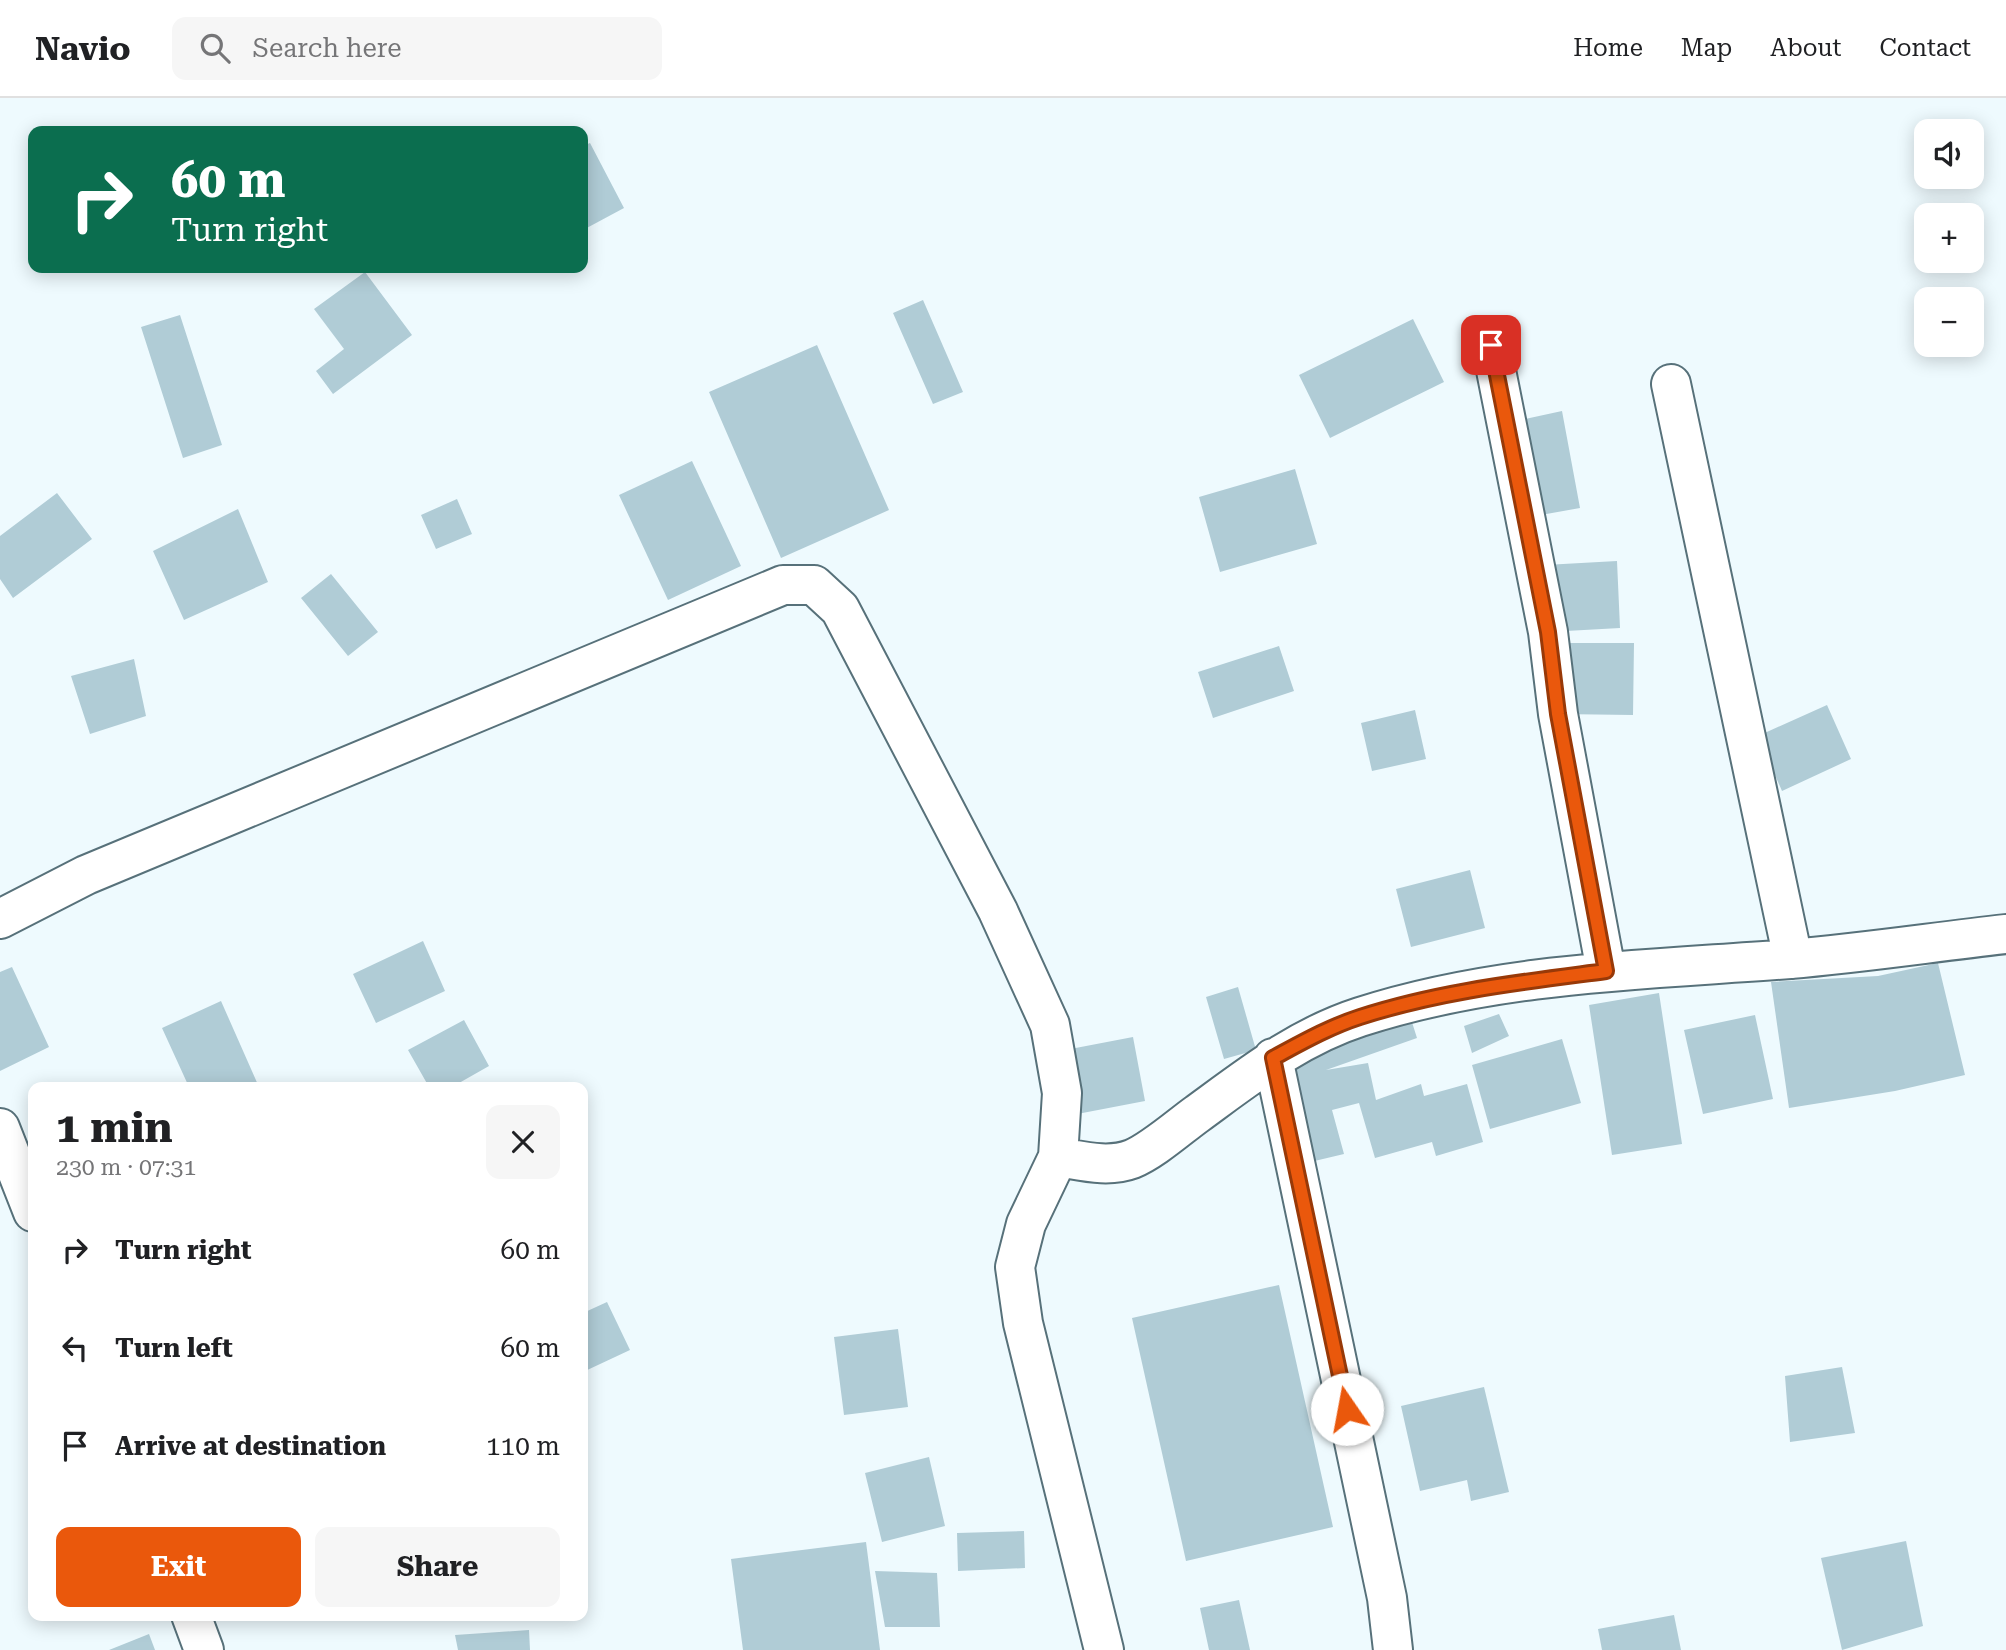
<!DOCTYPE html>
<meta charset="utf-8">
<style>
:root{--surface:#fff;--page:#f6f6f6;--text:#202124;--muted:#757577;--line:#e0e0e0;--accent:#ea580c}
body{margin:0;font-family:"Roboto Serif",serif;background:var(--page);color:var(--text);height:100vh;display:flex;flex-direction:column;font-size:26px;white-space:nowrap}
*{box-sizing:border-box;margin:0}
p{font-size:23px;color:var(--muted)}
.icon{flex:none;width:38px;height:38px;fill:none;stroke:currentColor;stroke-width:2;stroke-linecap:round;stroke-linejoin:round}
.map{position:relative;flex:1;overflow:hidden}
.sheet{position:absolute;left:28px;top:984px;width:560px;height:539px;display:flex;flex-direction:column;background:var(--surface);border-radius:14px;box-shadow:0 4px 18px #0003}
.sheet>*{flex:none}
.guide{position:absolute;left:28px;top:28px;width:560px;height:147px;border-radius:14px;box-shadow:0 4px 18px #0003;background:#0b6e4f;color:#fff;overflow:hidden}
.controls{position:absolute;left:1914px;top:21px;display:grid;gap:14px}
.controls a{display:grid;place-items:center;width:70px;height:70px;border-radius:14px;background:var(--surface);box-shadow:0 4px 18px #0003;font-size:35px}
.pin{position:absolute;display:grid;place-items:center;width:60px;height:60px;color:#fff;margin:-30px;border-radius:14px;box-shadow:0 4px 10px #0006}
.me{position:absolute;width:77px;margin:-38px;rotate:348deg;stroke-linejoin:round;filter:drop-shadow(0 0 5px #0008)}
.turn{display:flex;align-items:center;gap:24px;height:147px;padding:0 28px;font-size:32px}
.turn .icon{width:91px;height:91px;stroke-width:2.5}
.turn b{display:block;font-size:49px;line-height:60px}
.round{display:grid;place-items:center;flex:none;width:74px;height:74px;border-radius:14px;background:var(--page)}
.head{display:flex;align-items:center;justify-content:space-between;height:119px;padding:0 28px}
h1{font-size:42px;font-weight:700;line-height:52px}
.cta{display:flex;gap:14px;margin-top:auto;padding:14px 28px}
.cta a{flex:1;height:80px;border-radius:14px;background:var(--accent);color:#fff;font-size:28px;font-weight:700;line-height:80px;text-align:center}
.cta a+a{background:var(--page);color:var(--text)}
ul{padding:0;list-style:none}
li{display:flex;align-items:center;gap:21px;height:98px;padding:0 28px}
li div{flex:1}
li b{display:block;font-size:26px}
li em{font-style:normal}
header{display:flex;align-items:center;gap:42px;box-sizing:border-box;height:98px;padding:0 35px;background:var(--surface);border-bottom:2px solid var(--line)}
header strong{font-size:33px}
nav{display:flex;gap:38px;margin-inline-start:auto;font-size:24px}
.search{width:490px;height:63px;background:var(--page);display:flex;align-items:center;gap:18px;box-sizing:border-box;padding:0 24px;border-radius:14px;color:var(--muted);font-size:26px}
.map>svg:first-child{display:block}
.building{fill:#b0ccd6}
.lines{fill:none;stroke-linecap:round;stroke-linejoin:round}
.minor-casing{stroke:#57717a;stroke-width:42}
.minor{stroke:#fff;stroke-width:38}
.route-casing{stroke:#983908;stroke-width:18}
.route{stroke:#ea580c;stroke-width:12}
</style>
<header>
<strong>Navio</strong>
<div class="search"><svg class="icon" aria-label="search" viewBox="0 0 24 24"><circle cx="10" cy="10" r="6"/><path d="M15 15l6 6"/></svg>Search here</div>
<nav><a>Home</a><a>Map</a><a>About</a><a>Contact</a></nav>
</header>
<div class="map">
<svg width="2006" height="1552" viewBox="0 0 2006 1552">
<rect width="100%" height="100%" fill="#eefafe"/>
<path class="building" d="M590,45L624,110L583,132V48Z
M365,174L412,237L333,296L316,273L344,251L314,211Z
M923,202L963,294L933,306L893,215Z
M180,217L222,347L183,360L141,229Z
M1413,221L1444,284L1330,340L1299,277Z
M817,247L889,412L781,460L709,294Z
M1562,313L1580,410L1524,420L1506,325Z
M692,363L741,468L668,502L619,397Z
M1295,371L1317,446L1220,474L1199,399Z
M57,395L92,441L13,500L0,481V438Z
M457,401L472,436L436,451L421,417Z
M238,411L268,484L184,522L153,453Z
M1617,463L1620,530L1548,534L1545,467Z
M331,476L378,534L348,558L301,500Z
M1559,545H1634L1633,617L1558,616Z
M1279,548L1294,593L1213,620L1198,574Z
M134,561L146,618L90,636L71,578Z
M1827,607L1851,661L1782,693L1758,638Z
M1415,612L1426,661L1372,673L1361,625Z
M1470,772L1485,830L1411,849L1396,791Z
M423,843L445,893L376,925L353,876Z
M1938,865L1965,977L1895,993L1789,1010L1771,884L1878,878Z
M12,869L49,949L0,973V874Z
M1238,889L1256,952L1224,961L1206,899Z
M1659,895L1682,1046L1612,1057L1589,907Z
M221,903L259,989H189L162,930Z
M1499,916L1509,938L1472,955L1464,928Z
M1755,917L1773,1001L1703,1016L1684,932Z
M1410,918L1417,940L1326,972L1368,965L1376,1002L1421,986L1424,998L1467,986L1483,1044L1436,1058L1432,1044L1375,1060L1359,1005L1332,1012L1344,1056L1285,1070L1258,964Z
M464,922L489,968L452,989H429L408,952Z
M1133,939L1145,1003L1072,1017L1060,953Z
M1562,941L1581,1005L1490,1031L1472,967Z
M1279,1187L1333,1429L1186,1463L1132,1220Z
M607,1204L630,1252L583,1274V1215Z
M898,1231L908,1309L844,1317L834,1239Z
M1842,1269L1855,1335L1790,1344L1785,1278Z
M1484,1289L1509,1394L1471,1403L1467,1382L1420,1393L1401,1308Z
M929,1359L945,1428L882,1444L865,1375Z
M1024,1433L1025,1470L958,1473L957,1435Z
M1906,1443L1923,1528L1842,1552L1821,1460Z
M866,1444L880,1552H743L731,1461Z
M875,1473L937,1475L940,1529H885Z
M1239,1502L1250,1552H1209L1200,1510Z
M1674,1517L1681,1552H1602L1598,1531Z
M529,1532L530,1552H458L455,1537Z
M149,1536L155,1552H109Z"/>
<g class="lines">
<g class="minor-casing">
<path id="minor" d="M1491,247L1548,534L1558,616L1606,873
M1671,286L1793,861
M0,821L86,777L783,487H814L840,511L998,813L1050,927L1062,995L1058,1059L1026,1126L1015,1169L1023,1225L1104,1552
M1273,960L1387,1500L1393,1552
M0,1030L33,1114
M1058,1059C1083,1063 1108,1070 1132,1061C1152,1053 1179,1029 1197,1016C1249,978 1298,939 1360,919C1499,874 1646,872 1790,861C1862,855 1934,844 2006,836
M191,1517L204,1552"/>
</g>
<use href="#minor" class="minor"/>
</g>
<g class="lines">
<g class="route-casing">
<path id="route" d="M1347,1311L1273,960C1301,945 1329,929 1360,919C1440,893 1523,884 1606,873L1558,616L1548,534L1491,247"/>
</g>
<use href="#route" class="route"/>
</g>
</svg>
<div class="controls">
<a><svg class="icon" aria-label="sound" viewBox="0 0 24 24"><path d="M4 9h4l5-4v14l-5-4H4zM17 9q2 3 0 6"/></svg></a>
<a>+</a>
<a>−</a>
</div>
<div class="pin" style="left:1491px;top:247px;background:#d93025"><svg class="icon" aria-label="arrive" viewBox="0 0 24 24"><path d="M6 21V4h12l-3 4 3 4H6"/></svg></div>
<svg class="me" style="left:1347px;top:1311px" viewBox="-20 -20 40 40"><circle r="19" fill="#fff"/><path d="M0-13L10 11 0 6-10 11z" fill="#ea580c"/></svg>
<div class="guide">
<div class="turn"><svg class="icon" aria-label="right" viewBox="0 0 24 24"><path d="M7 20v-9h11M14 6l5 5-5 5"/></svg><div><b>60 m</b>Turn right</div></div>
</div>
<section class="sheet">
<div class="head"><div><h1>1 min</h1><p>230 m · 07:31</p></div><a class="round"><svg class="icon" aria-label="close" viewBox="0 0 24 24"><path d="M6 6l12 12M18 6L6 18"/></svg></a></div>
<ul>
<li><svg class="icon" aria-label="right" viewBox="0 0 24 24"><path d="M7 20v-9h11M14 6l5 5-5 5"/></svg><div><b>Turn right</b></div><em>60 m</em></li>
<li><svg class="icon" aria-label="left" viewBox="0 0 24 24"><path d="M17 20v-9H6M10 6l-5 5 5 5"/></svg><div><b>Turn left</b></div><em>60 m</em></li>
<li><svg class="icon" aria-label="arrive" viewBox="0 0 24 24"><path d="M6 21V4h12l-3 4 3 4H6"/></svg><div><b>Arrive at destination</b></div><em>110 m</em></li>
</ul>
<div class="cta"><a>Exit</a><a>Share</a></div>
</section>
</div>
